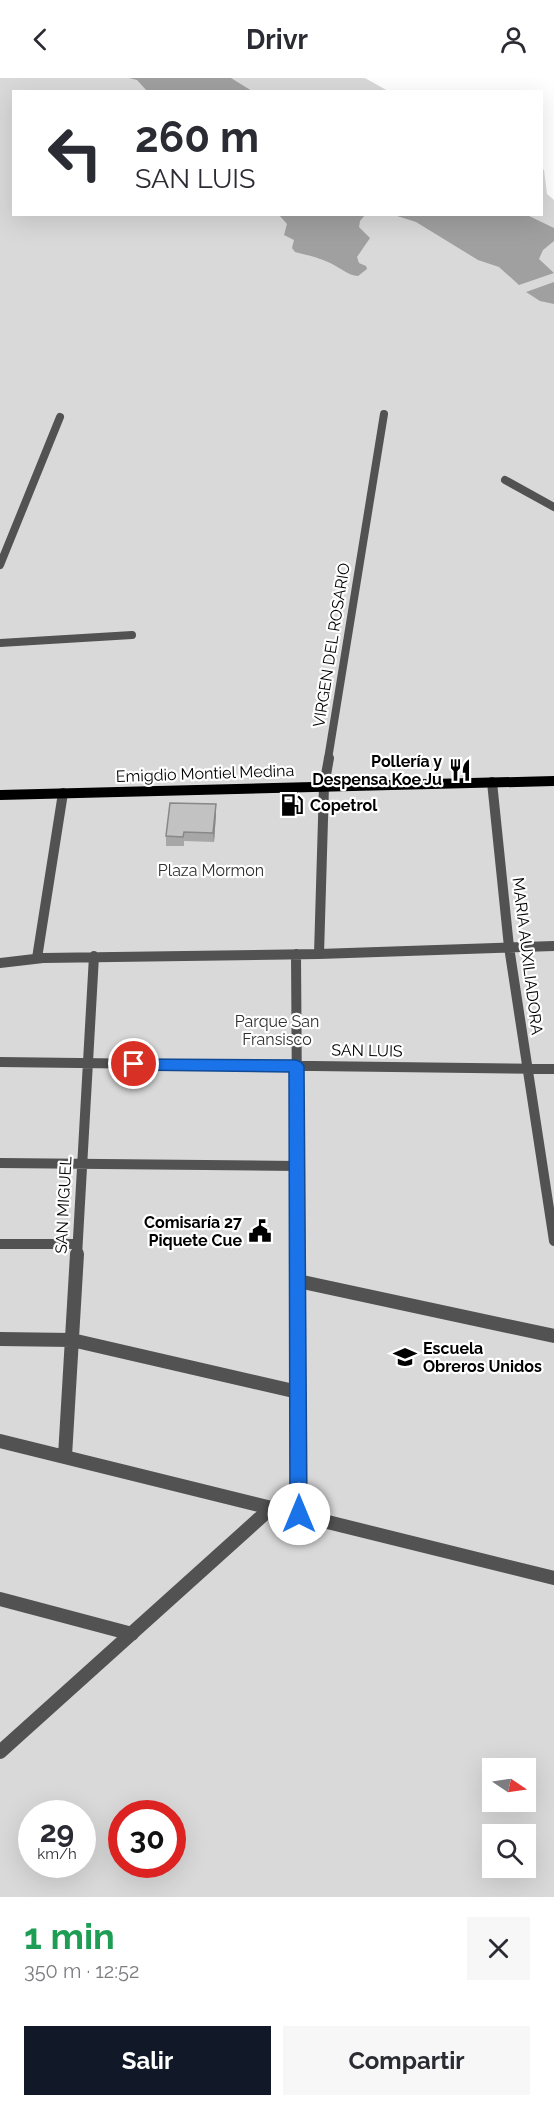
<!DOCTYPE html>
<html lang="es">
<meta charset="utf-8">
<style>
:root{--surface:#fff;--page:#f7f7f7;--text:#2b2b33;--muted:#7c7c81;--accent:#111827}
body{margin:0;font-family:Raleway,sans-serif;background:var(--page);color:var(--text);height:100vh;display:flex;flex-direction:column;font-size:22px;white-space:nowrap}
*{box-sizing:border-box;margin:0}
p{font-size:20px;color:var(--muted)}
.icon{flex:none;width:33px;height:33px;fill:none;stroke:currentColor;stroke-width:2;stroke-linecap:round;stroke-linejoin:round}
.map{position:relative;height:1819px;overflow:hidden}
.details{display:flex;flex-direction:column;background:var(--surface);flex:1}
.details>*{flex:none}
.top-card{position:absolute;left:12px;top:12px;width:531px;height:126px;border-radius:0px;box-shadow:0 6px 24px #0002;background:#fff;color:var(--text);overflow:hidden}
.needle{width:39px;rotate:103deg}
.tools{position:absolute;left:482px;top:1680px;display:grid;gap:12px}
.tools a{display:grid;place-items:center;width:54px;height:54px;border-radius:0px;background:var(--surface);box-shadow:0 6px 24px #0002;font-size:30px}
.speed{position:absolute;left:18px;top:1722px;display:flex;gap:12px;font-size:30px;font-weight:700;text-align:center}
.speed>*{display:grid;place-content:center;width:78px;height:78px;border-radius:50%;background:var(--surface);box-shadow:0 6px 24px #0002;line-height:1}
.speed small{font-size:15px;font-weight:400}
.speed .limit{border:9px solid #d22;background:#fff;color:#111}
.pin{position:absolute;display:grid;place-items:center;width:51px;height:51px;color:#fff;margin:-26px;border:3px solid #fff;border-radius:50%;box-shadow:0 2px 6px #0007}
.me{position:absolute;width:66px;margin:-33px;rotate:0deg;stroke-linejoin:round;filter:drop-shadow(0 0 4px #0008)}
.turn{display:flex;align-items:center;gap:21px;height:126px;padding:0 24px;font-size:27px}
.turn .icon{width:78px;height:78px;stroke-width:2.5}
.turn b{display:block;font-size:42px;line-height:51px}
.round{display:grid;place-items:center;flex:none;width:63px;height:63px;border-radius:0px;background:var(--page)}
.head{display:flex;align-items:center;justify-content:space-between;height:102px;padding:0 24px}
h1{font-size:36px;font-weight:700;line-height:45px;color:#1e9e55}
.button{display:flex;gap:12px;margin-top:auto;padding:12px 24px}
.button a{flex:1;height:69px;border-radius:0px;background:var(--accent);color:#fff;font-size:24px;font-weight:700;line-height:69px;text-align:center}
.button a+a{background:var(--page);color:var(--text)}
header{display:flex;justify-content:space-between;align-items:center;height:78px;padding:0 24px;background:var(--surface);font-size:27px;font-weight:700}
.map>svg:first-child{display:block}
.green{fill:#d9d9d9;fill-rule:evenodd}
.water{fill:#a0a0a0}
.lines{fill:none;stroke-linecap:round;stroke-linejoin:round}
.primary-casing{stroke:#dbdbdb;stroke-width:1}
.minor-far2{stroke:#525252;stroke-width:8}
.minor-far1{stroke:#525252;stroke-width:10}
.minor{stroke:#525252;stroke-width:14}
.primary{fill:#000;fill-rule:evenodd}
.wall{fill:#a7a7a7}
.shaded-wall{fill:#888}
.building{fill:#c2c2c2;stroke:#888;stroke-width:1.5}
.route{fill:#1a73e8;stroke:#114b97;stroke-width:1.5}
.labels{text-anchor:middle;stroke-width:4.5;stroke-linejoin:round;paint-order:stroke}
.street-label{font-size:16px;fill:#000;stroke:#fff}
.poi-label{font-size:16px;font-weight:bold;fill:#000;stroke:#fff;text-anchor:end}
.park-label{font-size:16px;fill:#303030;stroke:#fff}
</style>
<header><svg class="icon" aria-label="back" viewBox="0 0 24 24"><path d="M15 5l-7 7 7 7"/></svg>Drivr<svg class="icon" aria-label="person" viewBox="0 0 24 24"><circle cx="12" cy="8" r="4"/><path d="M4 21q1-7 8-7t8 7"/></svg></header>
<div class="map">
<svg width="554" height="1819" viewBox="0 0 554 1819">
<rect width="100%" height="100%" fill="#fff"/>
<path class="green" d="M0,0H365L388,13L14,14V136H542V91L544,92L547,116L554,122V1819H0ZM492,1690H525V1724H492ZM32,1736H82V1786H32ZM122,1736H172V1786H122ZM492,1756H525V1790H492Z"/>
<path class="water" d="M129,0H231L252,13H147L137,2Z
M279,137H365L360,143L359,149L370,160L357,179L359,185L366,188L367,191L358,198C349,198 338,188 328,184C317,179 306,177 295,174L292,170L294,162L284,157L287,146Z
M394,137H527L554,150V163L543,172L539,181L554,195L519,207L499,189L478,182L416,144Z
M554,204V226L540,223L526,214Z"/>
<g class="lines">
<g class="primary-casing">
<path id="primary" d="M554,698V708L0,722V712Z"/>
</g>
<path class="minor-far2" d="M505,402L554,429
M0,487L60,339
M0,565L132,557
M328,681L384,336"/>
<path class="minor-far1" d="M492,704L509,869L554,1163
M296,876L298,1178
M319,876L324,708L329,680
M37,880L63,715
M0,885L43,880L319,876L554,868
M0,984L554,991
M0,1085L297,1088
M0,1166H77
M77,1178L94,878"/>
<path class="minor" d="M298,1176L299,1436
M298,1203L554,1258
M0,1261L72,1262L298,1314
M0,1363L554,1500
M65,1378L77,1176
M0,1521L132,1556
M0,1674L271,1430"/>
<use href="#primary" class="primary"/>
</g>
<path class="wall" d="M283,719H300V733H283Z
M216,736L214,764L184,763V768H166V758Z"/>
<path class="shaded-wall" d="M216,726V736L214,764L213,755Z"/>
<path class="building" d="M283,719H300V729H283Z
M170,725L216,726L213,755L184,754L183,759L166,758Z"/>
<path class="route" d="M134,981L296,982L301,984L304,988L307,1436L305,1442L299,1444L293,1442L290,1436L289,994L134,992L129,990L127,986L129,982Z"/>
<defs>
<g id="restaurant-bare" transform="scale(1.8)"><path d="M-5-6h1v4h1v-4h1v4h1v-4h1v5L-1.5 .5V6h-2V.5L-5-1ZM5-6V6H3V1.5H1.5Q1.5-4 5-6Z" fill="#000" stroke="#fff" stroke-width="2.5" paint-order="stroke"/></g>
<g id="fuel-bare" transform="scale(1.8)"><path d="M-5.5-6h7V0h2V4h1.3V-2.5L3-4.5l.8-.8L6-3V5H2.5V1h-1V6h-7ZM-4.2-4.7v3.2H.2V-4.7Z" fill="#000" stroke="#fff" stroke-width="2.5" paint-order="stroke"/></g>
<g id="civic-bare" transform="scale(1.8)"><path d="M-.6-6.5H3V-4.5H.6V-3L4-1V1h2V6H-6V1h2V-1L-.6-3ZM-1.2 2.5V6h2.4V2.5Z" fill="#000" stroke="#fff" stroke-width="2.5" paint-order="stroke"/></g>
<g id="school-bare" transform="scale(1.8)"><path d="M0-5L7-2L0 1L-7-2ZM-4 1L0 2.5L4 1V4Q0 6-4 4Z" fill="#000" stroke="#fff" stroke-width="2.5" paint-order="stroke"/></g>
</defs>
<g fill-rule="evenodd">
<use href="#restaurant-bare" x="460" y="692"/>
<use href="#fuel-bare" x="292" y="727"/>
<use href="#civic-bare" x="260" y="1153"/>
<use href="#school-bare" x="405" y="1279"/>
</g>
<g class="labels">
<g class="street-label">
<text transform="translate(331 567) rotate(-81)" y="6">VIRGEN DEL ROSARIO</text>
<text transform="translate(205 695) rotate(-2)" y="6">Emigdio Montiel Medina</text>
<text transform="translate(528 878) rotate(83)" y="6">MARIA AUXILIADORA</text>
<text transform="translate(367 972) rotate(1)" y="6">SAN LUIS</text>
<text transform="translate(63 1127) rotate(-87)" y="6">SAN MIGUEL</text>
</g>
<g class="poi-label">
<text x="442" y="689">Pollería y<tspan x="442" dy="18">Despensa Koe Ju</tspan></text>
<text x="310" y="733" text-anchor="start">Copetrol</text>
<text x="242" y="1150">Comisaría 27<tspan x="242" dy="18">Piquete Cue</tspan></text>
<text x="423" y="1276" text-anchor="start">Escuela<tspan x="423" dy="18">Obreros Unidos</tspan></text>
</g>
<g class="park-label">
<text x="211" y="798">Plaza Mormon</text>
<text x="277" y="949">Parque San<tspan x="277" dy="18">Fransisco</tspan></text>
</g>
</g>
</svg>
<div class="tools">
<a><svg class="needle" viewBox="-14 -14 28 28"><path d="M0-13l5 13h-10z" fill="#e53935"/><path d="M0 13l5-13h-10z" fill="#7c7c81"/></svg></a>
<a><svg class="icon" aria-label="search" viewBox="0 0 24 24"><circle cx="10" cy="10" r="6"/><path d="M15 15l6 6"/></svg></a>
</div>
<div class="speed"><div>29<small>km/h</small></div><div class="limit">30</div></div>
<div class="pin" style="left:134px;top:986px;background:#d93025"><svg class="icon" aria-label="arrive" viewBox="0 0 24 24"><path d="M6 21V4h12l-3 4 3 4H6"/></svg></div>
<svg class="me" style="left:299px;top:1436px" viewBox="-20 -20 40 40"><circle r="19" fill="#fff"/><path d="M0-13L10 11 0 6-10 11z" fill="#1a73e8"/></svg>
<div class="top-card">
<div class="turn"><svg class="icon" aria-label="left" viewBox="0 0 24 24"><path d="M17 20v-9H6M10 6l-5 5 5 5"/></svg><div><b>260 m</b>SAN LUIS</div></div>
</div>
</div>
<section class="details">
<div class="head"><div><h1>1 min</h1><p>350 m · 12:52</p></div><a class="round"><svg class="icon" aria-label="close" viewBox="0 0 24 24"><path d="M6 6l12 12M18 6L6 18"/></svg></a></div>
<div class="button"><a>Salir</a><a>Compartir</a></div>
</section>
